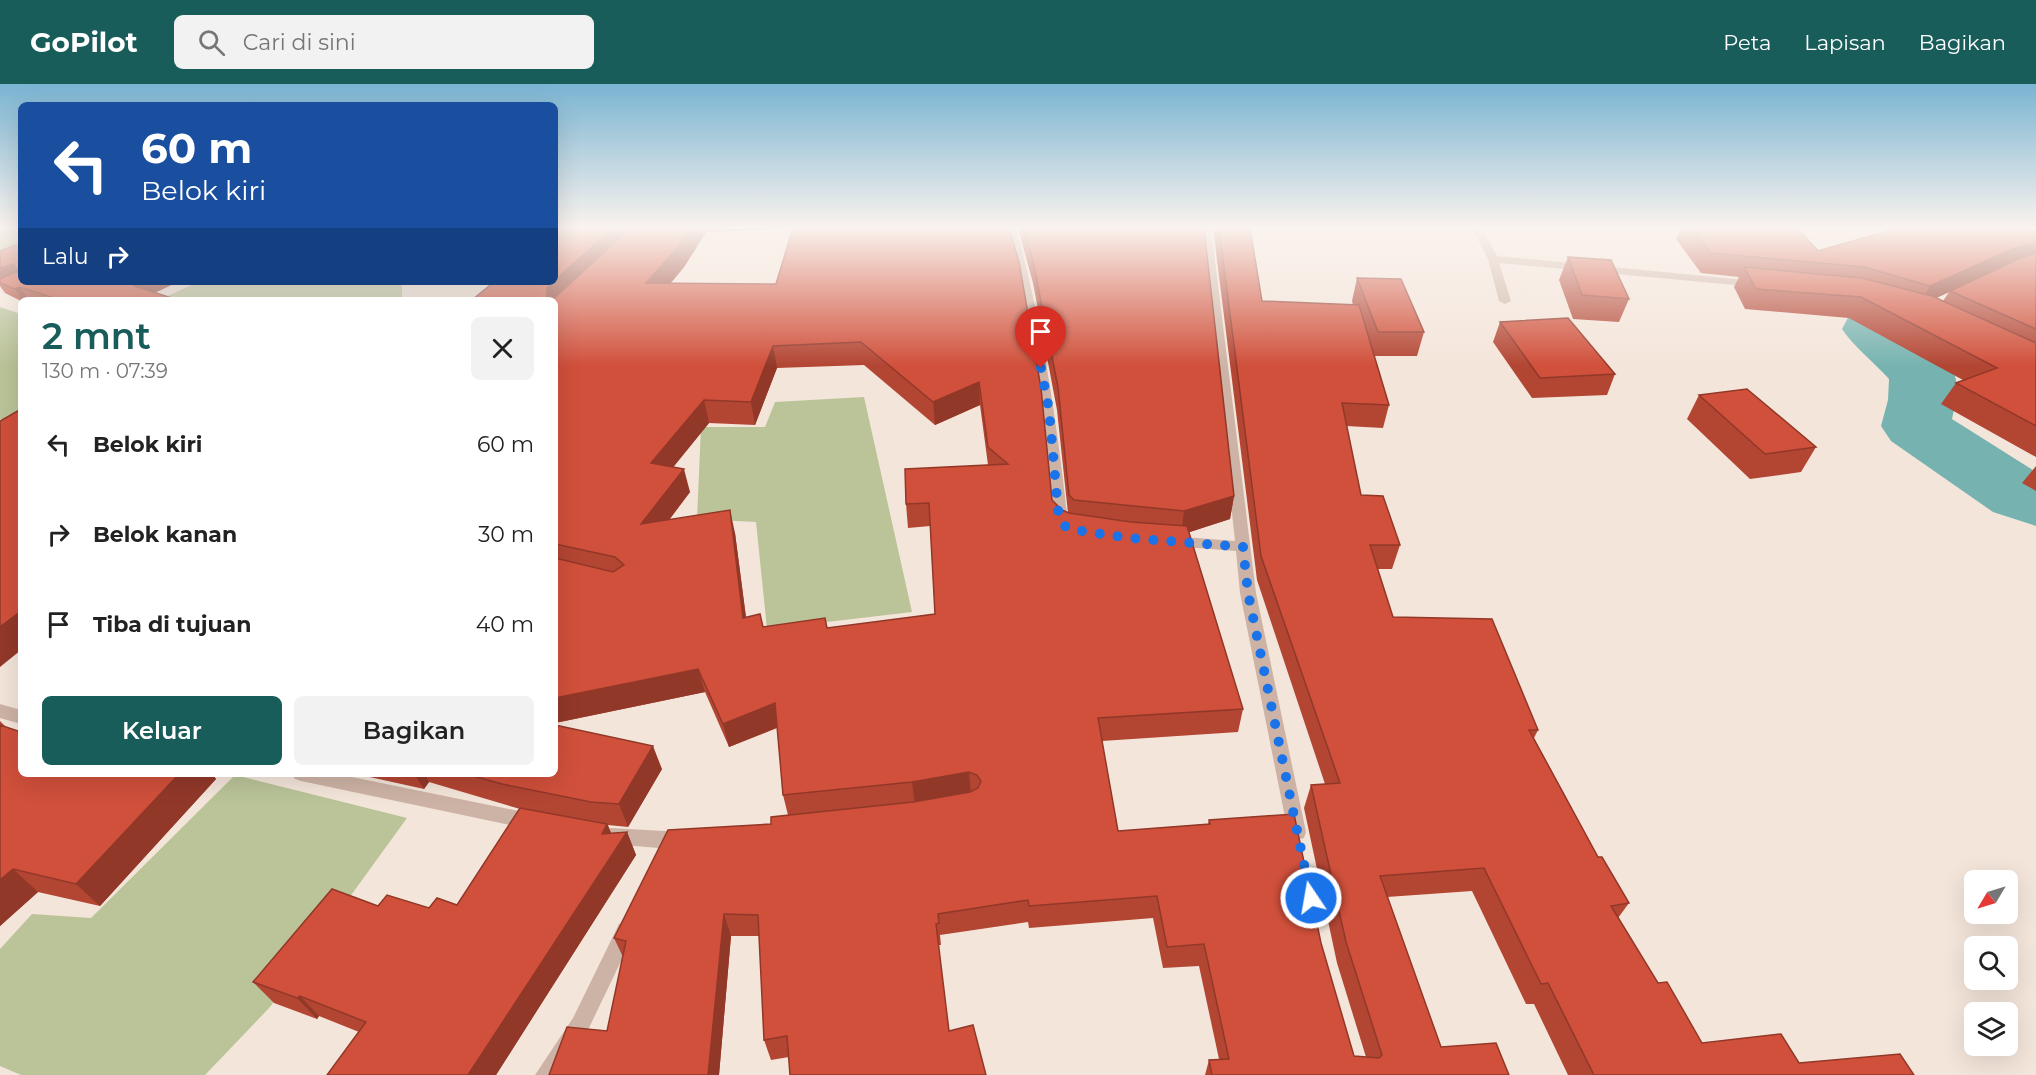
<!DOCTYPE html>
<html lang="id">
<meta charset="utf-8">
<style>
:root{--surface:#fff;--page:#f2f2f2;--text:#222;--muted:#767676;--accent:#195d5b}
body{margin:0;font-family:Montserrat,sans-serif;background:var(--page);color:var(--text);height:100vh;display:flex;flex-direction:column;font-size:22px;white-space:nowrap}
*{box-sizing:border-box;margin:0}
p{font-size:20px;color:var(--muted)}
.icon{flex:none;width:33px;height:33px;fill:none;stroke:currentColor;stroke-width:2;stroke-linecap:round;stroke-linejoin:round}
.map{position:relative;flex:1;overflow:hidden}
.panel{position:absolute;left:18px;top:213px;width:540px;height:480px;display:flex;flex-direction:column;background:var(--surface);border-radius:9px;box-shadow:0 6px 24px #0002}
.panel>*{flex:none}
.hud{position:absolute;left:18px;top:18px;width:540px;height:183px;border-radius:9px;box-shadow:0 6px 24px #0002;background:#1a4fa0;color:#fff;overflow:hidden}
.needle{width:39px;rotate:232deg}
.controls{position:absolute;left:1964px;top:786px;display:grid;gap:12px}
.controls a{display:grid;place-items:center;width:54px;height:54px;border-radius:9px;background:var(--surface);box-shadow:0 6px 24px #0002;font-size:30px}
.pin{position:absolute;display:grid;place-items:center;width:51px;height:51px;color:#fff;margin:-62px -26px;border-radius:50% 50% 50% 0;rotate:-45deg;box-shadow:0 0 6px #0007}
.pin .icon{rotate:45deg}
.me{position:absolute;width:66px;margin:-33px;rotate:348deg;stroke-linejoin:round;filter:drop-shadow(0 0 4px #0008)}
.turn{display:flex;align-items:center;gap:21px;height:126px;padding:0 24px;font-size:27px}
.turn .icon{width:78px;height:78px;stroke-width:2.5}
.turn b{display:block;font-size:42px;line-height:51px}
.then{display:flex;align-items:center;height:57px;padding:0 24px;background:#0003;gap:12px;font-size:22px}
.round{display:grid;place-items:center;flex:none;width:63px;height:63px;border-radius:9px;background:var(--page)}
.headline{display:flex;align-items:center;justify-content:space-between;height:102px;padding:0 24px}
h1{font-size:36px;font-weight:600;line-height:45px;color:var(--accent)}
.cta{display:flex;gap:12px;margin-top:auto;padding:12px 24px}
.cta a{flex:1;height:69px;border-radius:9px;background:var(--accent);color:#fff;font-size:24px;font-weight:600;line-height:69px;text-align:center}
.cta a+a{background:var(--page);color:var(--text)}
ul{padding:0;list-style:none}
li{display:flex;align-items:center;gap:18px;height:90px;padding:0 24px}
li div{flex:1}
li b{display:block;font-size:22px}
li em{font-style:normal}
header{display:flex;align-items:center;gap:36px;box-sizing:border-box;height:84px;padding:0 30px;background:var(--accent);color:#fff}
header strong{font-size:28px}
nav{display:flex;gap:33px;margin-inline-start:auto;font-size:21px}
.search{width:420px;height:54px;background:var(--page);display:flex;align-items:center;gap:15px;box-sizing:border-box;padding:0 21px;border-radius:9px;color:var(--muted);font-size:22px}
.map>svg:first-child{display:block}
.green{fill:#bac498}
.lines{fill:none;stroke-linecap:round;stroke-linejoin:round}
.river{fill:#76b3b0;fill-rule:evenodd}
.minor{fill:#cdb3a5;fill-rule:evenodd}
.wall{fill:#b34533;fill-rule:evenodd}
.shaded-wall{fill:#923829}
.building{fill:#d0503b;stroke:#923829;stroke-width:1.5;fill-rule:evenodd}
.route{stroke:#1a73e8;stroke-width:10;stroke-dasharray:0 18}
</style>
<header>
<strong>GoPilot</strong>
<div class="search"><svg class="icon" aria-label="search" viewBox="0 0 24 24"><circle cx="10" cy="10" r="6"/><path d="M15 15l6 6"/></svg>Cari di sini</div>
<nav><a>Peta</a><a>Lapisan</a><a>Bagikan</a></nav>
</header>
<div class="map">
<svg width="2036" height="991" viewBox="0 0 2036 991">
<rect width="100%" height="100%" fill="#f4e5da"/>
<path class="green" d="M0,144H21V170L0,179Z
M198,198H402V216L161,215Z
M0,223L21,230V342L0,335Z
M864,313L912,528L767,545L756,438L697,435L701,343H765L775,318Z
M235,691L407,734L270,923L205,991H21L0,982V865L32,830L91,834Z"/>
<g class="lines">
<path class="river" d="M1869,175L1890,181L1898,193L1913,228L1907,240C1919,249 1950,278 1955,292C1959,305 1955,322 1952,335L2036,388V442L1993,428L1891,357L1881,342L1888,316L1889,295C1874,278 1855,264 1842,245L1851,228L1840,193L1848,181Z"/>
<path class="minor" d="M1006,144H1016C1043,241 1057,339 1068,439L1061,444L1054,439C1044,339 1032,241 1006,144Z
M1201,144H1211L1256,509L1306,748L1304,754L1297,756L1290,754L1288,748L1240,509L1236,467L1171,462L1164,457L1171,452L1235,457Z
M1472,144H1482L1497,172L1756,197L1761,200L1756,203L1499,179L1511,217L1505,220L1499,217L1488,175Z
M0,620L21,626V640L0,634Z
M292,690H337L534,730L540,732L543,738L540,744L534,746L301,697L295,695Z
M611,744L682,748L689,750L691,756L689,762L670,765L611,760L604,758L602,752L604,746Z
M626,837L633,840L636,846L587,948L559,991H535L573,934L619,840Z"/>
</g>
<path class="wall" d="M555,144H1009L1052,416L1062,426L1068,429L1057,326L1033,199L1018,144H1204L1234,412L1230,435L1189,448L1243,625L1238,648L1102,657L1118,747L1208,740L1209,736L1321,859L1354,972L1366,973L1337,879L1304,724L1311,701L1325,700L1257,496L1213,144H1250L1262,217L1353,221L1352,217L1357,194L1424,248L1417,272H1374L1389,321L1383,344L1346,342L1361,411L1400,461L1392,485H1377L1393,533L1538,646L1534,654L1598,773L1629,819L1618,834L1658,899L1702,959L1799,979L1914,991H1568L1534,920H1526L1472,807L1387,813L1441,963L1509,991H1205L1209,976L1219,975L1199,882L1163,884L1153,834L1029,844L1028,838L940,851L941,861H938L949,947L986,991L789,973L771,976L764,956L759,852H731L719,991H549L607,947L623,873L614,854L771,740L788,731L783,711L777,644L729,663L705,608L555,639ZM793,145L776,200H670L684,183L706,148ZM864,281L935,341L980,321L988,381L906,420L908,444L930,442L935,530L827,544L763,543L746,533L735,449L670,435L690,408L673,383L709,339L755,341L777,284Z
M1682,144H1797L1818,167L2036,144V373L1941,320L1956,299L1963,296L1849,234L1745,225L1734,203L1739,193L1701,189L1676,155ZM1949,208L1943,217L1936,214Z
M0,167L155,209L178,216H21V217L5,209L0,202Z
M1568,173L1629,215L1619,238L1573,235L1559,196Z
M1500,238L1615,290L1607,311L1532,314L1493,258Z
M1699,311L1816,363L1801,388L1750,395L1687,335Z
M2036,382V407L2022,399Z
M0,637L5,642L21,690H212L216,695L100,822L38,808L0,842Z
M662,685L628,743L608,741L611,749L627,748L636,771L496,991H327L359,948L319,932L317,935L274,919L253,898L378,822L429,824L457,821L520,725L429,698L424,705L356,690H555Z"/>
<path class="shaded-wall" d="M613,144H641L555,224L547,216V204L553,198H555V196Z
M691,144H705L706,148L684,183L652,221L646,199Z
M2036,158V175L1999,185L1917,223L1930,202L2012,165Z
M14,180L15,184L21,193L0,199V184Z
M143,198H178L142,215L134,202Z
M20,203L29,216H22L15,205Z
M773,262L777,284L755,341L751,318Z
M979,298L980,321L935,341L933,318Z
M704,316L709,339L658,402L651,379Z
M684,385L690,408L648,463L641,440Z
M1234,412L1230,435L1181,451L1184,427Z
M730,426L735,449L749,557L743,534Z
M21,527V566L0,583V543Z
M698,585L705,608L555,639V614Z
M775,619L781,642L729,663L723,640Z
M653,662L662,685L628,743L619,720Z
M969,688L971,711L915,721L912,698Z
M179,690H212L216,695L100,822L76,800Z
M414,690H424L429,698L424,705Z
M607,740L617,763L627,748L636,771L496,991H468Z
M13,785L38,808L0,842V796Z
M724,830L731,852L719,991H708Z
M300,912L319,932L317,935L297,914Z"/>
<path class="building" d="M555,144H613L555,196Z
M631,144H691L679,162L646,199L776,200L793,144H1009L1019,178L1041,304L1052,416L1062,426L1069,429L1131,438L1187,442L1243,625L1098,634L1118,747L1210,740L1209,736L1294,730L1321,859L1354,972L1379,974L1382,971L1346,858L1311,701L1340,699L1261,472L1219,144H1250L1262,217L1359,221L1389,321L1342,319L1361,411L1383,412L1400,461H1370L1393,533L1492,535L1538,646H1529L1598,773H1602L1629,819L1611,822L1658,899L1667,898L1702,959L1781,950L1799,979L1900,970L1914,991H1594L1548,899L1541,900L1484,784L1380,792L1441,963L1496,959L1509,991H1212L1209,976L1229,975L1204,860L1167,863L1157,812L1029,822L1028,816L938,830L939,839L936,840L949,947L973,941L986,991H790L787,952L764,956L758,831L724,830L708,991H549L567,943L607,947L626,857L614,854L668,746L771,740V733L913,718L970,708L978,704L981,697L977,691L969,688L912,698L783,711L775,619L723,640L698,585L555,614V474L613,488L624,481L615,473L555,460V216H547L553,215ZM861,258L933,318L979,298L988,363L1008,380L905,385L906,420L929,419L935,530L827,544L825,534L763,543L760,530L743,534L730,426L641,440L684,385L651,379L704,316L751,318L773,262Z
M1024,144H1204L1234,412L1184,427L1074,416L1069,411L1058,303L1033,177Z
M1691,144H1797L1818,167L1898,144H2036V158L2012,165L1930,202L1864,183L1710,169Z
M21,159V198H143L134,202L178,216H60L20,203L15,205L0,199V195L17,188L18,185L15,184L14,180L0,184V167Z
M2036,169V245L1950,207L2023,173Z
M1568,173L1611,176L1629,215L1582,211Z
M1744,183L1862,194L1932,212L2036,259V342L1956,299L1997,284L1861,213L1756,205Z
M1357,194L1401,195L1424,248H1378Z
M494,198H553L547,204V216H472Z
M1568,234L1615,290L1540,294L1500,238Z
M1747,305L1816,363L1765,370L1699,311Z
M21,325V527L0,543V337Z
M0,641L21,648V690H179L76,800L13,785L0,796Z
M555,641L653,662L619,720L591,718L502,700L466,690H555Z
M520,724L607,740L602,750L627,748L468,991H327L366,938L300,912L297,914L253,898L332,805L378,822L387,811L429,824L437,814L457,821Z"/>
<linearGradient id="sky" x2="0" y2="1"><stop stop-color="#7ab4d2"/><stop offset="0.51" stop-color="#faf3ee"/><stop offset="1" stop-color="#faf3ee" stop-opacity="0"/></linearGradient>
<rect width="2036" height="282" fill="url(#sky)"/>
<g class="lines">
<path class="route" d="M1041,284L1049,326L1059,436L1068,445L1129,454L1243,463L1248,509L1311,814"/>
</g>
</svg>
<div class="controls">
<a><svg class="needle" viewBox="-14 -14 28 28"><path d="M0-13l5 13h-10z" fill="#e53935"/><path d="M0 13l5-13h-10z" fill="#767676"/></svg></a>
<a><svg class="icon" aria-label="search" viewBox="0 0 24 24"><circle cx="10" cy="10" r="6"/><path d="M15 15l6 6"/></svg></a>
<a><svg class="icon" aria-label="layers" viewBox="0 0 24 24"><path d="M12 4l9 5-9 5-9-5zM3 14l9 5 9-5"/></svg></a>
</div>
<div class="pin" style="left:1041px;top:284px;background:#d93025"><svg class="icon" aria-label="arrive" viewBox="0 0 24 24"><path d="M6 21V4h12l-3 4 3 4H6"/></svg></div>
<svg class="me" style="left:1311px;top:814px" viewBox="-20 -20 40 40"><circle r="17" fill="#1a73e8" stroke="#fff" stroke-width="3"/><path d="M0-11L8 9 0 5-8 9z" fill="#fff"/></svg>
<div class="hud">
<div class="turn"><svg class="icon" aria-label="left" viewBox="0 0 24 24"><path d="M17 20v-9H6M10 6l-5 5 5 5"/></svg><div><b>60 m</b>Belok kiri</div></div>
<div class="then">Lalu<svg class="icon" aria-label="right" viewBox="0 0 24 24"><path d="M7 20v-9h11M14 6l5 5-5 5"/></svg></div>
</div>
<section class="panel">
<div class="headline"><div><h1>2 mnt</h1><p>130 m · 07:39</p></div><a class="round"><svg class="icon" aria-label="close" viewBox="0 0 24 24"><path d="M6 6l12 12M18 6L6 18"/></svg></a></div>
<ul>
<li><svg class="icon" aria-label="left" viewBox="0 0 24 24"><path d="M17 20v-9H6M10 6l-5 5 5 5"/></svg><div><b>Belok kiri</b></div><em>60 m</em></li>
<li><svg class="icon" aria-label="right" viewBox="0 0 24 24"><path d="M7 20v-9h11M14 6l5 5-5 5"/></svg><div><b>Belok kanan</b></div><em>30 m</em></li>
<li><svg class="icon" aria-label="arrive" viewBox="0 0 24 24"><path d="M6 21V4h12l-3 4 3 4H6"/></svg><div><b>Tiba di tujuan</b></div><em>40 m</em></li>
</ul>
<div class="cta"><a>Keluar</a><a>Bagikan</a></div>
</section>
</div>
